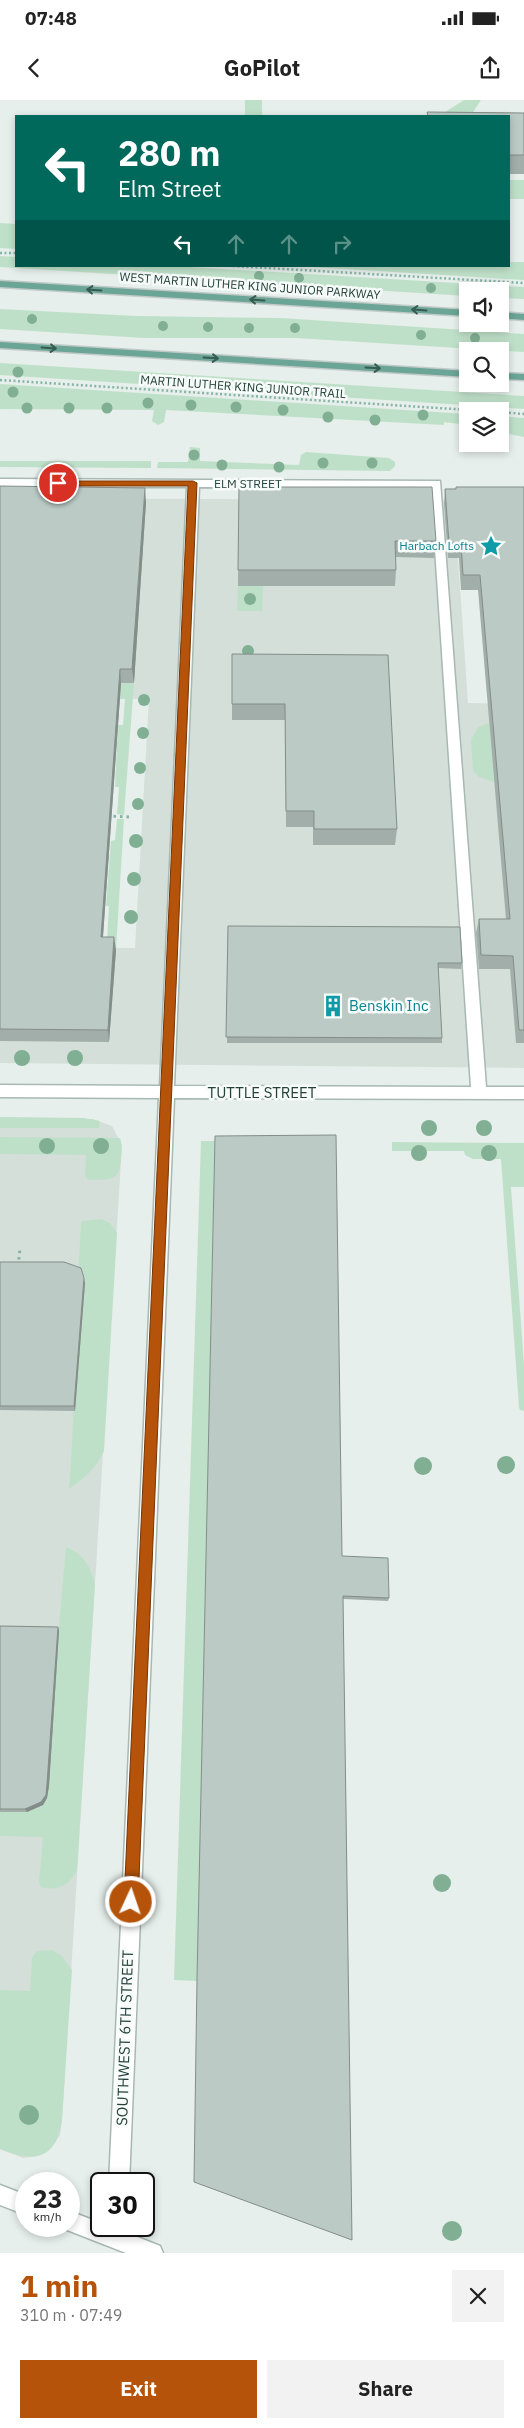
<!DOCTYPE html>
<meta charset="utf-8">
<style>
:root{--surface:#fff;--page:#f2f2f2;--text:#222;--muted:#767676;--accent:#b45309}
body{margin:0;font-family:"IBM Plex Sans",sans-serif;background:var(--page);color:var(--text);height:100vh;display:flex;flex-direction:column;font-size:19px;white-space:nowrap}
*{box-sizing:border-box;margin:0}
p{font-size:16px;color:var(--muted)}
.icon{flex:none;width:28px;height:28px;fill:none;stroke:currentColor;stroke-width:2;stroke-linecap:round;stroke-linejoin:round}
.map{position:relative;height:2153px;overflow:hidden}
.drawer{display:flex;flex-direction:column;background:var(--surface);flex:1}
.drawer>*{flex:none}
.top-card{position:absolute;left:15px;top:15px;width:495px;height:152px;border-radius:0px;box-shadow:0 2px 8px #0003;background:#00695c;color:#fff;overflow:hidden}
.tools{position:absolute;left:459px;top:182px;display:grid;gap:10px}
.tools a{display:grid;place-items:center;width:50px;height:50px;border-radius:0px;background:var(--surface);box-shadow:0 2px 8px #0003;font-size:25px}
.speed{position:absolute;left:15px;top:2072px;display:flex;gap:10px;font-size:25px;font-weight:700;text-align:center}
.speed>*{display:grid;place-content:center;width:65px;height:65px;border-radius:50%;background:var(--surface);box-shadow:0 2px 8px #0003;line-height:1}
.speed small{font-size:12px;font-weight:400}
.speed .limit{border:2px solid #111;border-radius:8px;background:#fff;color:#111}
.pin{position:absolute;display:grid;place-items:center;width:42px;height:42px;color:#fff;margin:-21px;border:2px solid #fff;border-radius:50%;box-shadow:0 1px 5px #0007}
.me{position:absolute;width:55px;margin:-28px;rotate:3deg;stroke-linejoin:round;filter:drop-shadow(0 0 4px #0008)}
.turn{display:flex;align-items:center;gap:18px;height:105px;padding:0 20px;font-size:22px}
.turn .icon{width:65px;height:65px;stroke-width:2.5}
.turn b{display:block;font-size:35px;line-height:42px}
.lanes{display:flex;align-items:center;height:48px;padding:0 20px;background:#0003;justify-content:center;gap:25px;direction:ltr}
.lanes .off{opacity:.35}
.round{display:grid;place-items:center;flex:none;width:52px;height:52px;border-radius:0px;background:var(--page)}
.overview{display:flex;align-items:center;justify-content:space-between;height:85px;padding:0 20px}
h1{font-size:30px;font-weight:700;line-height:38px;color:var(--accent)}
.button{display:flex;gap:10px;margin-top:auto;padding:10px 20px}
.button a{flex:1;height:58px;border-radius:0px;background:var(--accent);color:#fff;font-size:20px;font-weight:700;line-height:58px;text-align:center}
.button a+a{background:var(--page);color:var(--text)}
.status{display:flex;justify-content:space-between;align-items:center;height:35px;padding:0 25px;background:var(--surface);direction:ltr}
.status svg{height:14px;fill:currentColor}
header{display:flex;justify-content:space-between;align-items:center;height:65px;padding:0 20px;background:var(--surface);font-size:22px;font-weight:700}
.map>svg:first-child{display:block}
.built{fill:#d4dfda}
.green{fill:#bfe0c8}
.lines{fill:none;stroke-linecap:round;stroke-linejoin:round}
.minor-casing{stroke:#a8b8b2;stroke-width:3}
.major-casing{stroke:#c2cac8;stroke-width:3}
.path-far1{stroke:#86b3a5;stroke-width:2.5;stroke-dasharray:2 2.5;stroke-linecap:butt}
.path{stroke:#86b3a5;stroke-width:3;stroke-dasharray:2.5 4;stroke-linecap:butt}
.minor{fill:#fff;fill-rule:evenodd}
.major{fill:#6aa596;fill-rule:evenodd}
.tree{fill:#80af93}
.wall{fill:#a1aea9}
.shaded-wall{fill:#838d89}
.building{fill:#bbcac4;stroke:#838d89}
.oneway{stroke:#365b51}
.route{fill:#b45309;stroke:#753606}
.labels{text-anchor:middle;stroke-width:5;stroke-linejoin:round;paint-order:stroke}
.far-street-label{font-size:12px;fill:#24423a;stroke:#f7fbf9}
.far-culture-label{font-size:12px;fill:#0d838f;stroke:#f7fbf9;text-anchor:end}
.culture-label{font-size:15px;fill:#0d838f;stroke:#f7fbf9;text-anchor:start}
.street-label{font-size:15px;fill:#24423a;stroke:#f7fbf9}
</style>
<div class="status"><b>07:48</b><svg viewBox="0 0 49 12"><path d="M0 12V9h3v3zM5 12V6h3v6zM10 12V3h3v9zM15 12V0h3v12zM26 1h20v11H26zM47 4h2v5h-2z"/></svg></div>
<header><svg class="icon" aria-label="back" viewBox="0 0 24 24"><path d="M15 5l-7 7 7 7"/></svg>GoPilot<svg class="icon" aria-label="share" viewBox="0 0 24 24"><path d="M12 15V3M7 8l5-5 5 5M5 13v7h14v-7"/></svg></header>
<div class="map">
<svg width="524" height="2153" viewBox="0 0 524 2153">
<rect width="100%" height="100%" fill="#e6efeb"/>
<path class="built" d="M0,398L454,400L468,603L524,604V968L0,963V847L135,848L149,599L0,598Z
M0,1017L93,1019L112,1026L122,1045L62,2020L60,2035L52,2047L38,2056L23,2058L0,2049Z"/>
<path class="green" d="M245,0H262V16H245Z
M464,0H481L471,15L442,14Z
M509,80H524V99H509Z
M0,123L16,124V149L0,148Z
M0,156L16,157V166H173L524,187V199L500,198V191H468L467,196L0,167Z
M509,162H524V180L297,166H509Z
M0,209L137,216L281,218L524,234V252L296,238H144L0,229Z
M0,263L524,296V309L0,275Z
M0,284L467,314V325L444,322V325L166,310L164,322L158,325L152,321L154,310L0,309Z
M500,316L524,318V337L500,332Z
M190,347L200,348V361L299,365L301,355L306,352L389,358L395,362V366L390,371L157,368L158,362H188Z
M0,361H151V368L0,367Z
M238,486H263L262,511H237Z
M0,582L134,583L124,715L117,714L119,687H115L118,625H123L125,599L0,598Z
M489,623L494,682L479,677L473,671L471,640L478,627Z
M117,719H124L116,850L107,842L109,806H106L111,741L115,740Z
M0,1017L84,1018L100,1021L99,1028H0Z
M0,1037L120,1038C122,1045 122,1050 121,1058C120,1083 109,1079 88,1080L85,1076L86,1055L0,1054Z
M201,1041H215L197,1881L174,1880Z
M392,1042L524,1043V1087H511L524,1264V1311L520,1310L519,1307L501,1059H473L465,1055L464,1051H392Z
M101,1119L110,1123L117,1133L104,1351C96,1369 84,1378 69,1389C76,1301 75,1212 81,1124L82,1121Z
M66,1447C84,1455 90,1465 95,1484L77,1770C70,1785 57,1792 41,1787L39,1782L43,1737L0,1736V1712H26L43,1705Z
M52,1850L62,1856L72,1870L62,2020C56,2060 34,2063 0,2049V1890L30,1891L32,1857L37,1851Z"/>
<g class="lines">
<g class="minor-casing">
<path id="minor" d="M0,379L440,381L486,987H524V999L174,998L129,2084H109L159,998L0,997V985L160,986L187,387H0ZM199,387L431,388L471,987L174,986Z
M0,2085L26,2095V2115L0,2105Z
M69,2111L101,2123V2126H110L160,2146L163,2153H126L62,2128L61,2126H69Z"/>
</g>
<g class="major-casing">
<path id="major" d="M0,181L468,210V216L0,187Z
M500,212L524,214V220L500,218Z
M0,242L468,271V277L0,248Z
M500,273L524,274V280L500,279Z"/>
</g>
<path class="path-far1" d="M0,153H16
M233,166L524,183
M0,280L485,311
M500,312L524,314"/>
<path class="path" d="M107,716L131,717
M18,1166L20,1149"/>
<use href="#minor" class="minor"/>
<use href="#major" class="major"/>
</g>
<g class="tree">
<circle cx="259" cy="176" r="5"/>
<circle cx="299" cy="178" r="5"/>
<circle cx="431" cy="188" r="5"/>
<circle cx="32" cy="219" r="5"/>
<circle cx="163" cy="226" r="5"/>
<circle cx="208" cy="227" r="5"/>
<circle cx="249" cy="228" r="5"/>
<circle cx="295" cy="228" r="5"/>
<circle cx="421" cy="235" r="5"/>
<circle cx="475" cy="238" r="5"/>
<circle cx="18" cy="272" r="5.5"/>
<circle cx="151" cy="280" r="5.5"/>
<circle cx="195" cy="283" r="5.5"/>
<circle cx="239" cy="286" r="5.5"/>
<circle cx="287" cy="289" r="5.5"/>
<circle cx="13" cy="292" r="5.5"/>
<circle cx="148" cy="303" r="5.5"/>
<circle cx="191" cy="305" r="5.5"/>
<circle cx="236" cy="307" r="5.5"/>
<circle cx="27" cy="308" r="5.5"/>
<circle cx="69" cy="308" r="5.5"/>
<circle cx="107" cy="308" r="5.5"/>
<circle cx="283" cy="310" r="5.5"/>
<circle cx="423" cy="315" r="5.5"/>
<circle cx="328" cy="317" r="5.5"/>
<circle cx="375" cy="320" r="5.5"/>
<circle cx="194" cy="355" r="5.5"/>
<circle cx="323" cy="363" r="5.5"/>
<circle cx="372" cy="363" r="5.5"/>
<circle cx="222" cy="365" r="5.5"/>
<circle cx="279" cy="367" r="5.5"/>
<circle cx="250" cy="499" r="6"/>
<circle cx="248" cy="551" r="6"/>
<circle cx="144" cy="600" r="6"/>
<circle cx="143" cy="633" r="6"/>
<circle cx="140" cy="668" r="6"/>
<circle cx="138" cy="704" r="6"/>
<circle cx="136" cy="741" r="7"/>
<circle cx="134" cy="779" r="7"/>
<circle cx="131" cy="817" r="7"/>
<circle cx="22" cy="958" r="8"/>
<circle cx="75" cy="958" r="8"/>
<circle cx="429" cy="1028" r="8"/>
<circle cx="484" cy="1028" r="8"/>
<circle cx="47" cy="1046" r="8"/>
<circle cx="101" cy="1046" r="8"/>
<circle cx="419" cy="1053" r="8"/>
<circle cx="489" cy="1053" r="8"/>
<circle cx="506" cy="1365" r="9"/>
<circle cx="423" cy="1366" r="9"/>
<circle cx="442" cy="1783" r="9"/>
<circle cx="29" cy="2015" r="10"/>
<circle cx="452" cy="2131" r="10"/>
</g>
<path class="wall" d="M427,12L524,13V74H509V16H427Z
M0,386L146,402L134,583H121L103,837L116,850L109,942L0,941Z
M239,387L436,441L434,458L395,457L396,470L395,486H238Z
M524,387V943H516L510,869H479L476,833L479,819H506L478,490H461L459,458H448L444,404L445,389Z
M388,555L397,729L395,745H313V727H286L285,620H232V604Z
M228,826L462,863L461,869L438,868L442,938V943H227Z
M0,1162L85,1183L75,1311L0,1310Z
M342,1456L389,1498L388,1501L343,1499Z
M0,1526L58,1527L59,1531L49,1686L47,1698L43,1705L27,1712H0Z"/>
<path class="shaded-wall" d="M145,388L146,402L134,583L132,569Z
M120,569L121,583L102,850L101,837Z
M114,837L116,850L109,942L108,930Z
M84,1178L85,1183L75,1311L74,1306Z
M58,1527L59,1531L49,1686L47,1698L43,1705L27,1712L25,1709Z"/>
<path class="building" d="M427,12L524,13V55H509V16H428Z
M0,386L145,388L132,569H120L101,837H114L108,930L0,929Z
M239,387H432L436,441H395L396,470H238Z
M456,387H524V930H519L513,856L481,855L479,819H510L480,475H463L461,443H449L445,389H456Z
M232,554L388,555L397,729H314V711H286L285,604H232Z
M228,826L460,827L462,863H438L442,938L226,937Z
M336,1035L342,1456L388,1458L389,1498L343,1496L352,2140L194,2082L197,1879L215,1036Z
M0,1162H64L81,1168L84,1178L74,1306H0Z
M0,1526L58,1527L47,1684L46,1695L41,1702L25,1709H0Z"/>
<defs><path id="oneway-shaft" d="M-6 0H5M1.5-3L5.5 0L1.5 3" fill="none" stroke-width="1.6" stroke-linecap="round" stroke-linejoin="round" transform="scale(1.25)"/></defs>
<g class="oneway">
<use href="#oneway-shaft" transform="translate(94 190) rotate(-176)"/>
<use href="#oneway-shaft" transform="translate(257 200) rotate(-176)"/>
<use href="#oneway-shaft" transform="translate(419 210) rotate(-176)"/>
<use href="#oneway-shaft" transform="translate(49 248) rotate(4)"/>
<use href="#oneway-shaft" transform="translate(211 258) rotate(3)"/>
<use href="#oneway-shaft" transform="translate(373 268) rotate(3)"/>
</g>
<path class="route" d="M54,381H193L197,383L138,1802L136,1807L131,1809L126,1807L124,1802L188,386H58L53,383Z"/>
<defs>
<g id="sight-bare" transform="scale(1.725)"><path d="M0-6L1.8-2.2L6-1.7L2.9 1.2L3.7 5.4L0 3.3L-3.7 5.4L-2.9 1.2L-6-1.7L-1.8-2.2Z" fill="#0f9aa8" stroke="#f7fbf9" stroke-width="2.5" paint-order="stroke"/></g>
<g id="building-bare" transform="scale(1.725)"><path d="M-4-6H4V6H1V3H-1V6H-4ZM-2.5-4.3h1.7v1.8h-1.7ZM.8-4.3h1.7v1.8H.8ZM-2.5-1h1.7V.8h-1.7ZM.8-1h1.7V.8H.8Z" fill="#0f9aa8" stroke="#f7fbf9" stroke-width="2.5" paint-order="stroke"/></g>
</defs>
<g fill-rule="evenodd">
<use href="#sight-bare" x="491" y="446"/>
<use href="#building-bare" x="333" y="906"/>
</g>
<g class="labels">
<g class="far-street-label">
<text transform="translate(250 186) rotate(4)" y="4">WEST MARTIN LUTHER KING JUNIOR PARKWAY</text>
<text transform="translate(243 287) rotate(4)" y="4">MARTIN LUTHER KING JUNIOR TRAIL</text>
<text x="248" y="388">ELM STREET</text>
</g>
<g class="far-culture-label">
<text x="474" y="450">Harbach Lofts</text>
</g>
<g class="culture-label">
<text x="349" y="911">Benskin Inc</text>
</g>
<g class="street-label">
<text x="262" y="998">TUTTLE STREET</text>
<text transform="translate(125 1938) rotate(-88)" y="5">SOUTHWEST 6TH STREET</text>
</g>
</g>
</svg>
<div class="tools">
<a><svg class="icon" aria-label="sound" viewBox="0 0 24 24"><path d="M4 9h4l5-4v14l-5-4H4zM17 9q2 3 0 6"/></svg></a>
<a><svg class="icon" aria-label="search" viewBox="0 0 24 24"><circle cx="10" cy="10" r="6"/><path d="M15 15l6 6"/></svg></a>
<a><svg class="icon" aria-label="layers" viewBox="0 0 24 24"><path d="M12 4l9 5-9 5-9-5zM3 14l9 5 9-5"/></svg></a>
</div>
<div class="speed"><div>23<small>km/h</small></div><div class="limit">30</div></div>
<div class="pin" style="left:58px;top:383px;background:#d93025"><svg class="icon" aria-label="arrive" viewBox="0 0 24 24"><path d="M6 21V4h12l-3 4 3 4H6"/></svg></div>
<svg class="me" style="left:131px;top:1802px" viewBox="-20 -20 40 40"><circle r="17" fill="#b45309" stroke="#fff" stroke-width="3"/><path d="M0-11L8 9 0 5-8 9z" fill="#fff"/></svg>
<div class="top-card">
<div class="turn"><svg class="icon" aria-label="left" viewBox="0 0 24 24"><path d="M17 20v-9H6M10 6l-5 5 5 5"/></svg><div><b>280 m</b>Elm Street</div></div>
<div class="lanes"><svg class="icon" aria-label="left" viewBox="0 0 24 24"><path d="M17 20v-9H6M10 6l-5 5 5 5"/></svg><svg class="icon off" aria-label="ahead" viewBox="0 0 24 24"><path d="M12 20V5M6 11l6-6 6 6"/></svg><svg class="icon off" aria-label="ahead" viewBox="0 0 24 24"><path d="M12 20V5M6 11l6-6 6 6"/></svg><svg class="icon off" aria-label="right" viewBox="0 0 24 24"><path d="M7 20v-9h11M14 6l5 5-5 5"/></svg></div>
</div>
</div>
<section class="drawer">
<div class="overview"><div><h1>1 min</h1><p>310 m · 07:49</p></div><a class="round"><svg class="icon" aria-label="close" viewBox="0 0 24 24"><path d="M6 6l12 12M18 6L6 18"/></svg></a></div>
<div class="button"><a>Exit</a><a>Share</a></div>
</section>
